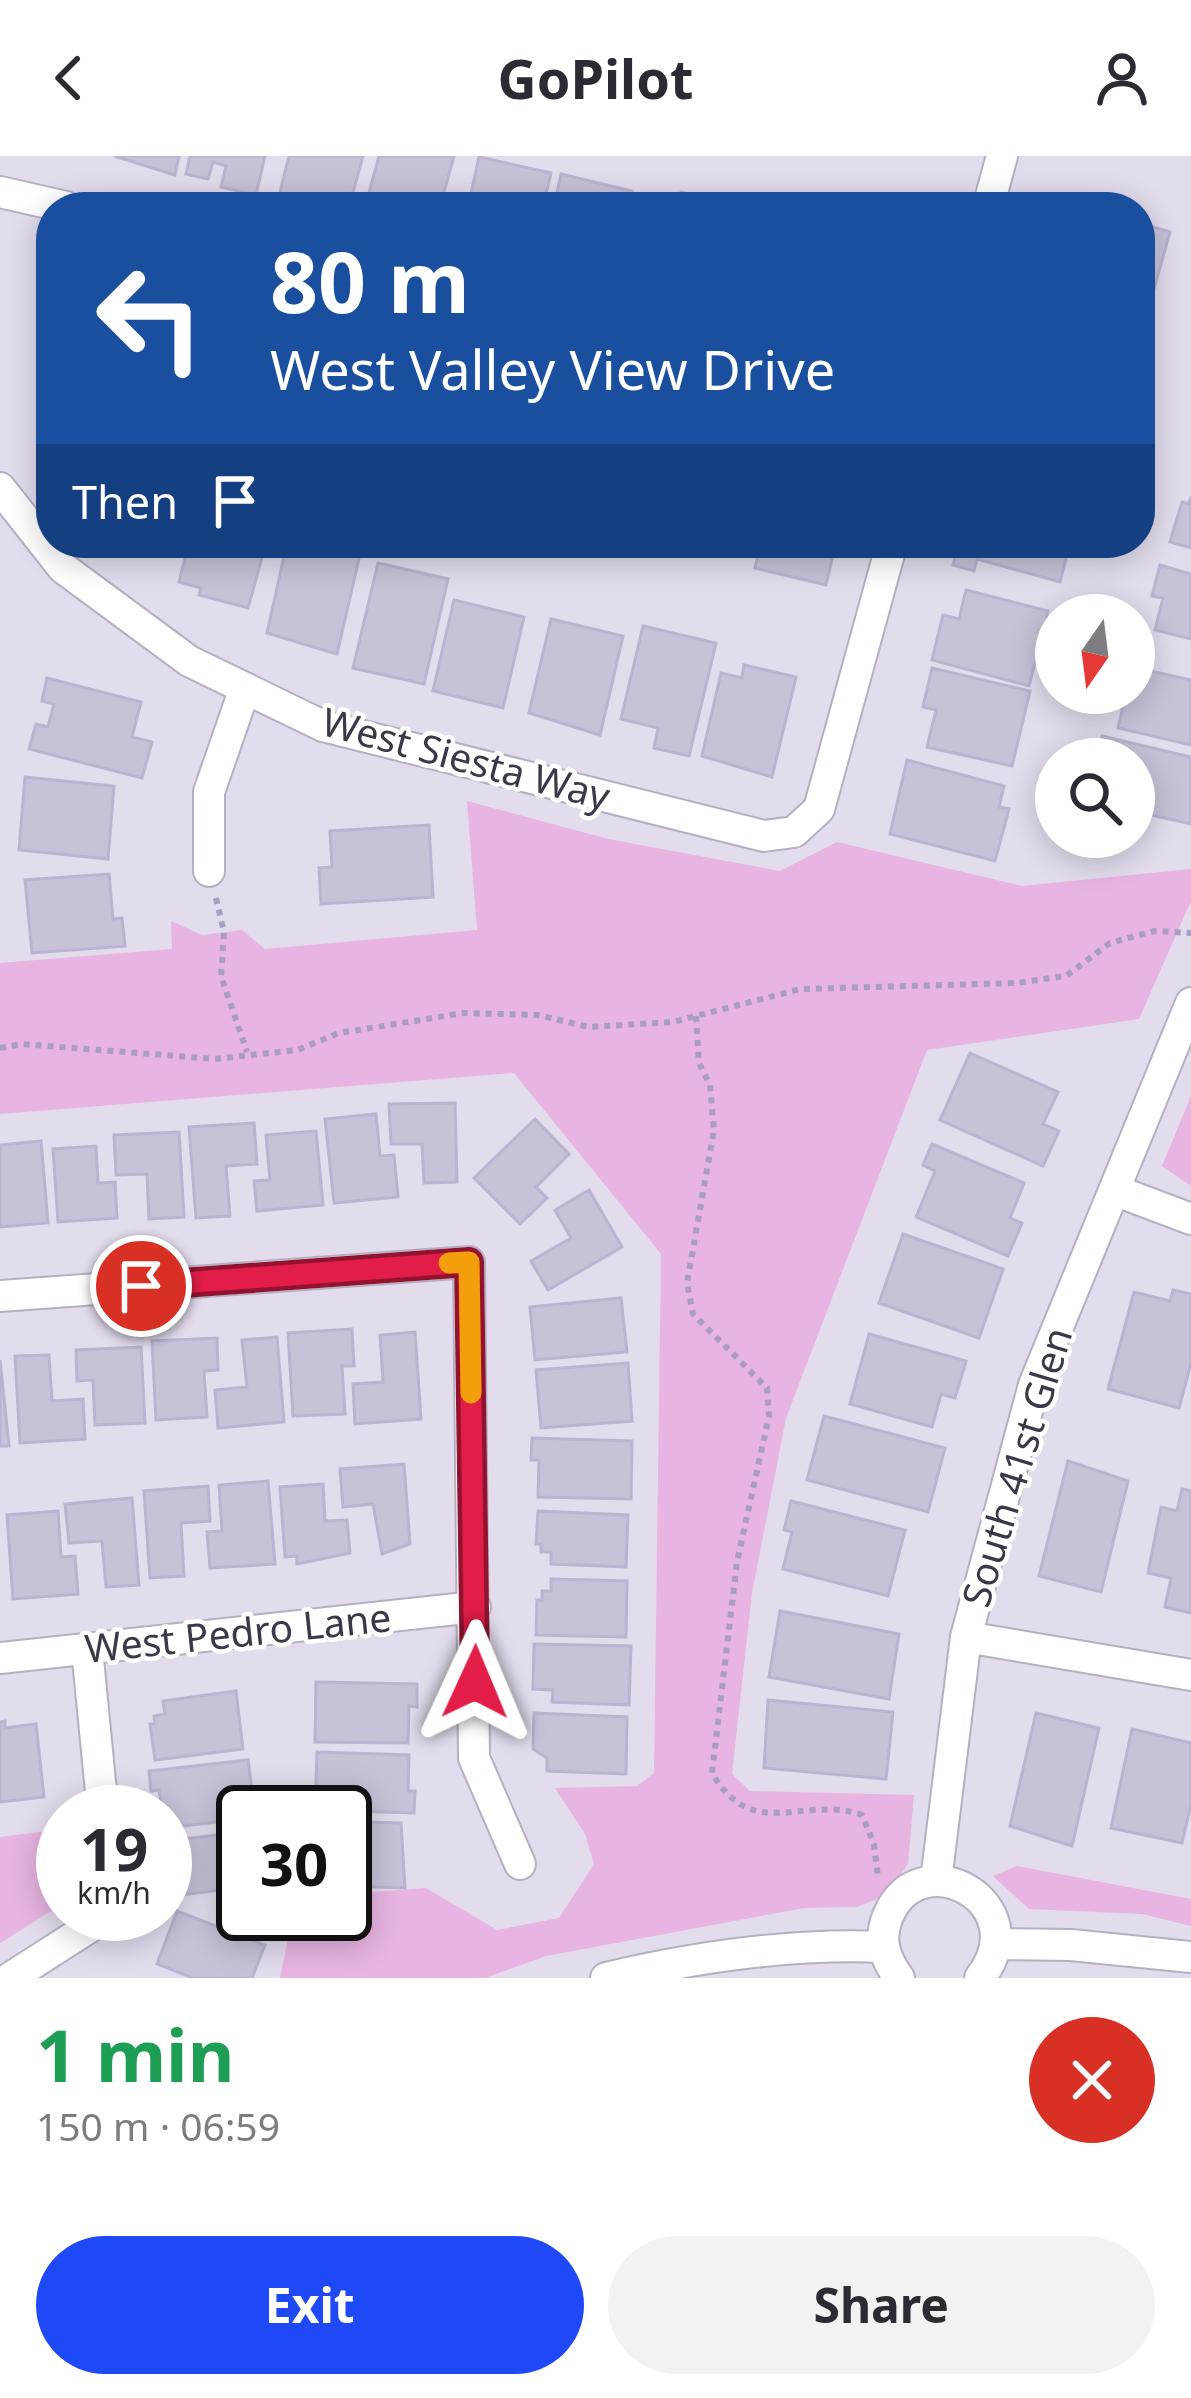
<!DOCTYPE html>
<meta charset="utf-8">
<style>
:root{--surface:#fff;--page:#f2f2f3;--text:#2b2b33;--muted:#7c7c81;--accent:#1f48f7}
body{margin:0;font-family:"Noto Sans",sans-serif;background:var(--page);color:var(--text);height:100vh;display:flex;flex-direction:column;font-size:45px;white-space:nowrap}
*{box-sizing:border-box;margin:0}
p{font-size:39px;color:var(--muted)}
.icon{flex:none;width:66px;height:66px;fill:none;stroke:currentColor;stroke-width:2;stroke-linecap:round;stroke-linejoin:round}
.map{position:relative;height:1822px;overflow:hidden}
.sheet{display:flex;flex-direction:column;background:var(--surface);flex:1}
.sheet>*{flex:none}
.hud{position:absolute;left:36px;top:36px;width:1119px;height:366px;border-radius:48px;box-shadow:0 6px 30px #0003;background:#1a4fa0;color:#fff;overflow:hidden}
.needle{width:78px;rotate:194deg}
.fabs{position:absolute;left:1035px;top:438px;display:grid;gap:24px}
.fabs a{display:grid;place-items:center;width:120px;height:120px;border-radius:50%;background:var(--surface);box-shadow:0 6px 30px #0003;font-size:60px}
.speed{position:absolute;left:36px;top:1629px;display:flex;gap:24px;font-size:60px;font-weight:700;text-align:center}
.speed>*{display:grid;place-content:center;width:156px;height:156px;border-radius:50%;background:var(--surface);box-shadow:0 6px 30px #0003;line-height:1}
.speed small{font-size:30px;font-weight:400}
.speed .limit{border:6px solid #111;border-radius:18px;background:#fff;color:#111}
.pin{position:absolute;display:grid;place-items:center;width:102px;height:102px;color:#fff;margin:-51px;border:6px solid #fff;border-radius:50%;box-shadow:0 3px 12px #0007}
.me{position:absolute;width:132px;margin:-66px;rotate:1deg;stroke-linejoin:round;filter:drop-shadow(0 0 9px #0008)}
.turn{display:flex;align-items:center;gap:42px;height:252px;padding:0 36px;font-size:54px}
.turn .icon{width:156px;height:156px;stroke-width:2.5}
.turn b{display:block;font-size:84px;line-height:102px}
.then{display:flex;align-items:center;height:114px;padding:0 36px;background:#0003;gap:24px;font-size:45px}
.round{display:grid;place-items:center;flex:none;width:126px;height:126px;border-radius:63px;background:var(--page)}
.summary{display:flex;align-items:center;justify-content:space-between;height:204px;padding:0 36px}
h1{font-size:72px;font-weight:700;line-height:90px;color:#1e9e55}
.primary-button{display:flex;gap:24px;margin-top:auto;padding:24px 36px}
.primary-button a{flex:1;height:138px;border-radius:72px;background:var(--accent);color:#fff;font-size:48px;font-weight:700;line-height:138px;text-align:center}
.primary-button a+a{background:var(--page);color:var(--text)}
header{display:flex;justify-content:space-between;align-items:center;height:156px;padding:0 36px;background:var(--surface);font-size:54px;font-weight:700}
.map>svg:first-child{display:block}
.residential{fill:#e2dced;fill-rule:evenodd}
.green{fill:#e8b4e2}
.building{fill:#c8c2d9;stroke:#bbb3d1;stroke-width:3}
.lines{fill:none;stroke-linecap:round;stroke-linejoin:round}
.street-casing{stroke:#b5afc3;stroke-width:34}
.path{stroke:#a99ec2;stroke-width:6;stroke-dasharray:6 6;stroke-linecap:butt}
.street{stroke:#fff;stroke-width:30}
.route-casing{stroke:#92132f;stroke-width:30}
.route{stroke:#e11d48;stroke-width:21}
.slow{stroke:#f59e0b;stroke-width:21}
.labels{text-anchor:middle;stroke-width:9;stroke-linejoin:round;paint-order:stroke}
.street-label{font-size:39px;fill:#3c3849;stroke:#fff}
</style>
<header><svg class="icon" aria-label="back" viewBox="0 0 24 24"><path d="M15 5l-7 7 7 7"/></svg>GoPilot<svg class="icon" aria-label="person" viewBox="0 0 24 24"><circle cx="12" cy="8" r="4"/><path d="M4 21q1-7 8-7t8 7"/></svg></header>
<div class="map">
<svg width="1191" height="1822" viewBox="0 0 1191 1822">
<rect width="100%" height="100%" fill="#eeeaf5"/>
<path class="residential" d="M0,0H1191V1822H0ZM51,51H1140V387H51ZM1056,459H1134V537H1056ZM1056,603H1134V681H1056ZM63,1656H165V1758H63ZM243,1656H345V1758H243Z"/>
<path class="green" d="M467,645L608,683L780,715L837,686L1022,730L1191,713V745L1139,863L927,894L786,1262L752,1437L732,1618L750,1635L914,1639L908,1708L885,1740L857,1751L804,1752L546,1800L485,1822H280L293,1758H345V1738L426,1732L497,1774L559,1762L594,1708L585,1678L555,1632L637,1630L654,1617L661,1098L514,917L0,958V807L172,793L171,765L202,779L242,774L265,793L477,774Z
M1191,940V1030L1162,1010Z
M63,1673L61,1749L0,1787V1681Z
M1017,1710L1191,1743V1770L1142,1758L1029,1753L993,1720Z"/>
<path class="building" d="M114,0H179L175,19Z
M190,0H265L256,39L221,31L226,10L213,6L208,23L186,18Z
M289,0H363L349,51H320L279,40Z
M379,0H454L440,51H365Z
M479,1L551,17L543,51H468Z
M561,18L632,35L628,51H554Z
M681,36L732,48L731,51H655L657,42L678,46Z
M1140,67L1170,76L1152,140L1140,137Z
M51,187V229L40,226Z
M1191,341V392L1170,386L1182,346L1189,348Z
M189,387H266L248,452L199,439L201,432L179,426Z
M287,387L360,398L337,498L267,477Z
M761,387H836L826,429L755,412Z
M959,387H1070L1060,426L977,403L974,415L953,409Z
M378,407L448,423L424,528L353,512Z
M1160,409L1191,418V483L1155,474L1163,442L1152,440Z
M966,434L1048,455L1029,530L932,504L943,459L959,463Z
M454,444L524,461L503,552L433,535Z
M551,463L623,480L600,579L529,557Z
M643,470L716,487L689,600L654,592L658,572L621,563Z
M744,509L796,521L772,621L702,600L721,517L742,522Z
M932,512L1030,535L1012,610L927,591L936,554L923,551Z
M1146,514L1191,524V589L1118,572L1126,537L1141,535Z
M47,522L141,546L132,581L152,586L142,622L29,593L36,568L48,571L54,548L42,545Z
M1102,580L1191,601V668L1134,655V603H1097Z
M907,604L1004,630L999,651L1009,653L995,705L890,678Z
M25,621L114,630L108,703L19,694Z
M429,669L433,741L321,748L319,712L332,711L330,675Z
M109,718L113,763L122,762L125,790L32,797L25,724Z
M970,897L1058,936L1043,968L1059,975L1043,1010L940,964Z
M455,947L457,1026L424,1027L422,988H391L389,948Z
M376,958L380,1000L394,999L398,1041L334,1047L325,963Z
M535,963L569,998L536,1031L547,1042L520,1068L474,1022Z
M254,967L257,1008L226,1010L230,1060L196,1062L189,971Z
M316,975L323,1049L257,1055L254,1025L270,1024L266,979Z
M179,976L184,1061L149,1063L147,1018L116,1019L114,979Z
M41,985L48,1067L0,1071V989Z
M932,988L1024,1027L1010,1062L1022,1067L1008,1100L916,1061L935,1015L923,1009Z
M96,990L98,1027L115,1026L117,1062L58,1066L53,993Z
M589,1034L622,1091L548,1134L531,1105L571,1082L555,1054Z
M903,1078L1003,1113L979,1182L879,1147Z
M1173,1134L1191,1138V1207L1179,1252L1108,1233L1134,1136L1170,1145Z
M621,1142L627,1196L535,1204L530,1151Z
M352,1173L354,1210H342L345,1258L293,1260L288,1177Z
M415,1176L421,1263L355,1268L353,1228L383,1226L380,1179Z
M869,1178L966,1205L955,1242L941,1238L932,1271L850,1248Z
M277,1181L284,1266L218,1272L215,1234L247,1231L242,1184Z
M217,1182L218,1214L204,1215L207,1261L156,1264L152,1185Z
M141,1191L145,1267L95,1269L93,1224L77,1225L76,1194Z
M49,1199L52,1245L83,1243L85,1283L20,1287L15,1200Z
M0,1204L9,1290H0Z
M628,1207L632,1265L541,1272L536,1214Z
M824,1260L945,1292L928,1356L807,1324Z
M532,1282L632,1285L631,1343L538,1341L539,1304H531Z
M1068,1305L1128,1325L1101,1436L1039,1420Z
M404,1308L410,1388L382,1398L373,1348L343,1351L340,1313Z
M268,1325L275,1408L210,1412L207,1376L222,1375L219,1329Z
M323,1328L325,1365L347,1364L350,1397L297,1408V1400L285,1401L280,1331Z
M208,1330L210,1365L181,1367L184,1420L150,1422L144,1335Z
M1182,1333L1191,1335V1457L1165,1451L1171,1422L1148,1417L1161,1351L1177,1355Z
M132,1342L139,1429L106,1431L102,1385L69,1387L65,1348Z
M791,1345L905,1374L888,1440L783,1413L792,1376L784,1374Z
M58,1355L61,1401L75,1400L78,1438L13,1443L7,1359Z
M538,1355L628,1359L626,1411L551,1408V1396H541V1388H536Z
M551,1423L627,1425L626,1481L536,1479L537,1444H542V1435H551Z
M780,1455L899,1478L889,1543L769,1521Z
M534,1488L631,1490L629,1549L552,1546L553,1534L533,1533Z
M316,1526L417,1528V1551L409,1550L408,1587L315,1586Z
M236,1535L243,1593L155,1604L150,1568H155L154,1560L165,1558L163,1545Z
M768,1544L893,1556L886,1623L764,1612Z
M534,1557L627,1561L626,1618L547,1615V1602L533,1593Z
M1036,1557L1099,1572L1072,1690L1010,1670Z
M5,1565V1572L36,1568L44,1641L0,1646V1566Z
M1132,1573L1191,1587V1648L1182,1687L1111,1672Z
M317,1596L409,1599L408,1635H415L414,1657L315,1654Z
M248,1604L255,1656H243V1663L165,1672L159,1634L151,1635L149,1615Z
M367,1666L401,1667L405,1732L345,1730V1681H367Z
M243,1676V1731L181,1739L178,1714L166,1716L165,1685Z
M177,1755L265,1789L252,1822H193L157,1808Z"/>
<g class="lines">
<g class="street-casing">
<path id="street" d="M0,36L66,51
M988,51L1002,0
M0,332L63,412L189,505L323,570L764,680L794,676L819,653L892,387
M209,715V636L245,532
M1114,1034L1191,1063
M0,1140L469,1106L474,1602L520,1708
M966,1481L1191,1519
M87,1493L103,1656
M0,1502L475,1451
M936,1725L966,1481L1034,1229L1191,847
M996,1788L1071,1789L1191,1801
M10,1822L110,1758
M606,1822C696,1801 791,1787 883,1791
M899,1822C885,1803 878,1783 888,1760C920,1683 1038,1747 980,1822"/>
</g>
<path class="path" d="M216,742L224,776L221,820L247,896
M696,860L699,907L710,929L714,974L687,1127L693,1158L767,1232L769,1260L737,1406L712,1617C754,1688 801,1638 862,1659L874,1688L878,1721
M0,892L22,888L215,903L297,894L339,877L464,857L538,859L589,871L673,866L800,833L1016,827L1066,820L1110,787L1154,775L1191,777"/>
<use href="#street" class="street"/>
</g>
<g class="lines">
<g class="route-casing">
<path id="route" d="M141,1130L469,1106L475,1526"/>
</g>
<use href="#route" class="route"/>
<path class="slow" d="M449,1107L469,1106L471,1237"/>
</g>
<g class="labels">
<g class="street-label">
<text transform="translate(466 603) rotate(15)" y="14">West Siesta Way</text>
<text transform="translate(1017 1311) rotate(-73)" y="14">South 41st Glen</text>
<text transform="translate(238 1477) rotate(-6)" y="14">West Pedro Lane</text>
</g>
</g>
</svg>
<div class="fabs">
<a><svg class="needle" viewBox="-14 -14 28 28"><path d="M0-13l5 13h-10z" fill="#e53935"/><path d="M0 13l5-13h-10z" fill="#7c7c81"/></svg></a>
<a><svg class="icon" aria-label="search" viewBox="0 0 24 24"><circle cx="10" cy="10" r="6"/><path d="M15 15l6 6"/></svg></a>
</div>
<div class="speed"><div>19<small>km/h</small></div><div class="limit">30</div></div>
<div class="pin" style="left:141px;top:1130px;background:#d93025"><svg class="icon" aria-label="arrive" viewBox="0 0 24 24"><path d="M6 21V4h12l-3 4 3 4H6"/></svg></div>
<svg class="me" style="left:475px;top:1526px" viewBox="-20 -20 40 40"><path d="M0-17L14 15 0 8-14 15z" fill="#e11d48" stroke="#fff" stroke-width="4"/></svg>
<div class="hud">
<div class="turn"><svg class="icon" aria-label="left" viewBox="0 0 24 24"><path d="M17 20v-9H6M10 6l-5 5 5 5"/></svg><div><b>80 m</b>West Valley View Drive</div></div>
<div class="then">Then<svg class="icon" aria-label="arrive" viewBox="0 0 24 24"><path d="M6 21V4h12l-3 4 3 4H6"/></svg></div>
</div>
</div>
<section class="sheet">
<div class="summary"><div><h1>1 min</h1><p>150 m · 06:59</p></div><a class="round" style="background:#d93025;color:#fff"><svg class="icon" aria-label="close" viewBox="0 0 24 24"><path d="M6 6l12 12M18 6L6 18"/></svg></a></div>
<div class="primary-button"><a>Exit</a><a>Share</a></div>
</section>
